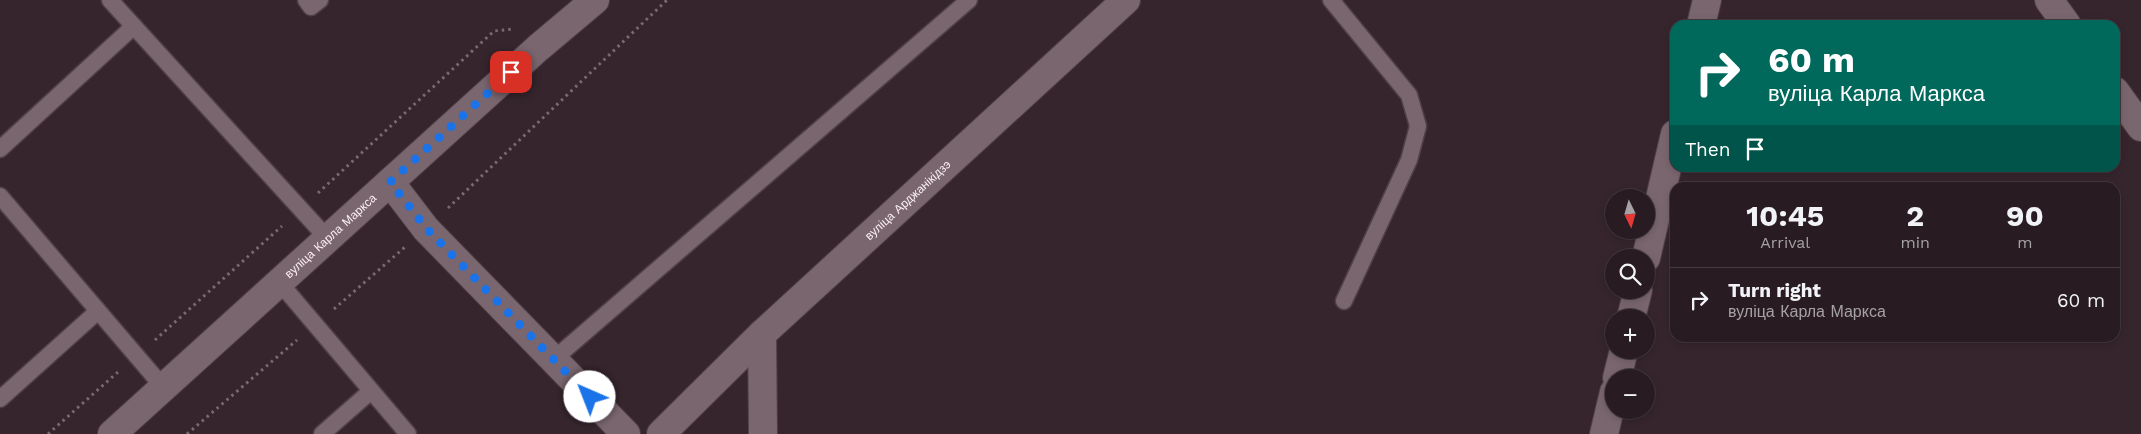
<!DOCTYPE html>
<meta charset="utf-8">
<style>
:root{--surface:#281c22;--page:#30252a;--text:#f1f3f6;--muted:#a5a1a5;--line:#443a40}
body{margin:0;font-family:"Work Sans",sans-serif;background:var(--page);color:var(--text);height:100vh;display:flex;flex-direction:column;font-size:19px;white-space:nowrap}
*{box-sizing:border-box;margin:0}
p{font-size:16px;color:var(--muted)}
.icon{flex:none;width:28px;height:28px;fill:none;stroke:currentColor;stroke-width:2;stroke-linecap:round;stroke-linejoin:round}
.map{position:relative;flex:1;overflow:hidden}
.details{position:absolute;left:1670px;top:182px;width:450px;height:160px;display:flex;flex-direction:column;background:var(--surface);border-radius:15px;box-shadow:0 2px 8px #0003,0 0 0 1px var(--line)}
.details>*{flex:none}
.guide{position:absolute;left:1670px;top:20px;width:450px;height:152px;border-radius:15px;box-shadow:0 2px 8px #0003,0 0 0 1px var(--line);background:#00695c;color:#fff;overflow:hidden}
.needle{width:32px;rotate:175deg}
.fabs{position:absolute;left:1605px;top:189px;display:grid;gap:10px}
.fabs a{display:grid;place-items:center;width:50px;height:50px;border-radius:50%;background:var(--surface);box-shadow:0 2px 8px #0003,0 0 0 1px var(--line);font-size:25px}
.pin{position:absolute;display:grid;place-items:center;width:42px;height:42px;color:#fff;margin:-21px;border-radius:10px;box-shadow:0 2px 8px #0006}
.me{position:absolute;width:55px;margin:-28px;rotate:316deg;stroke-linejoin:round;filter:drop-shadow(0 0 4px #0008)}
.turn{display:flex;align-items:center;gap:18px;height:105px;padding:0 15px;font-size:22px}
.turn .icon{width:65px;height:65px;stroke-width:2.5}
.turn b{display:block;font-size:35px;line-height:42px}
.then{display:flex;align-items:center;height:48px;padding:0 15px;background:#0003;gap:10px;font-size:19px}
.eta{display:flex;justify-content:space-evenly;align-items:center;height:85px;text-align:center}
.eta b{font-size:30px;font-weight:700;line-height:35px}
ul{padding:0;list-style:none}
li{display:flex;align-items:center;gap:15px;height:65px;padding:0 15px;border-top:1px solid var(--line)}
li div{flex:1}
li b{display:block;font-size:19px}
li em{font-style:normal}
.map>svg:first-child{display:block}
.lines{fill:none;stroke-linecap:round;stroke-linejoin:round}
.lane-casing{stroke:#4e4046;stroke-width:19}
.street-casing{stroke:#4e4046;stroke-width:30}
.secondary-casing{stroke:#4e4046;stroke-width:30}
.path{stroke:#796a71;stroke-width:3;stroke-dasharray:2.5 4;stroke-linecap:butt}
.lane{stroke:#7a666f;stroke-width:16}
.street{stroke:#7a666f;stroke-width:28}
.secondary{stroke:#7a666f;stroke-width:28}
.route{stroke:#1a73e8;stroke-width:9;stroke-dasharray:0 16.2}
.labels{text-anchor:middle;stroke-width:4;stroke-linejoin:round;paint-order:stroke}
.street-label{font-size:12px;fill:#faeff4;stroke:#36252d}
</style>
<div class="map">
<svg width="2141" height="434" viewBox="0 0 2141 434">
<rect width="100%" height="100%" fill="#36252d"/>
<g class="lines">
<g class="lane-casing">
<path id="lane" d="M110,0L328,239
M306,0L311,7L320,0
M1331,0L1409,95L1418,126L1409,160L1344,301
M0,149L134,26
M0,196L164,388
M280,283L408,434
M554,359L969,0
M0,399L98,311
M322,434L371,391"/>
</g>
<g class="street-casing">
<g id="street">
<path d="M2049,0L2067,25"/>
<path d="M1701,25L1707,0"/>
<path d="M2115,91L2141,127"/>
<path d="M390,182L426,229L626,434"/>
<path d="M1646,258L1675,134"/>
<path d="M1631,318L1638,290"/>
<path d="M1617,378L1624,350"/>
<path d="M661,434L762,334"/>
<path id="s1" d="M763,434L762,334L1126,0"/>
<path d="M1604,434L1614,392"/>
</g>
</g>
<g class="secondary-casing">
<g id="secondary">
<path id="s2" d="M112,434L538,48L595,0"/>
</g>
</g>
<path class="path" d="M318,193L494,31L514,29
M448,208L667,0
M334,309L405,247
M155,340L282,226
M48,434L118,372
M187,434L297,340"/>
<use href="#lane" class="lane"/>
<use href="#street" class="street"/>
<use href="#secondary" class="secondary"/>
</g>
<g class="lines">
<path class="route" d="M511,72L390,182L426,228L590,397"/>
</g>
<g class="labels">
<g class="street-label">
<text dy="4" stroke="none"><textPath href="#s1" startOffset="298">вуліца Арджанікідзэ</textPath></text>
<text dy="4" stroke="none"><textPath href="#s2" startOffset="295">вуліца Карла Маркса</textPath></text>
</g>
</g>
</svg>
<div class="fabs">
<a><svg class="needle" viewBox="-14 -14 28 28"><path d="M0-13l5 13h-10z" fill="#e53935"/><path d="M0 13l5-13h-10z" fill="#a5a1a5"/></svg></a>
<a><svg class="icon" aria-label="search" viewBox="0 0 24 24"><circle cx="10" cy="10" r="6"/><path d="M15 15l6 6"/></svg></a>
<a>+</a>
<a>−</a>
</div>
<div class="pin" style="left:511px;top:72px;background:#d93025"><svg class="icon" aria-label="arrive" viewBox="0 0 24 24"><path d="M6 21V4h12l-3 4 3 4H6"/></svg></div>
<svg class="me" style="left:590px;top:397px" viewBox="-20 -20 40 40"><circle r="19" fill="#fff"/><path d="M0-13L10 11 0 6-10 11z" fill="#1a73e8"/></svg>
<div class="guide">
<div class="turn"><svg class="icon" aria-label="right" viewBox="0 0 24 24"><path d="M7 20v-9h11M14 6l5 5-5 5"/></svg><div><b>60 m</b>вуліца Карла Маркса</div></div>
<div class="then">Then<svg class="icon" aria-label="arrive" viewBox="0 0 24 24"><path d="M6 21V4h12l-3 4 3 4H6"/></svg></div>
</div>
<section class="details">
<div class="eta">
<div><b>10:45</b><p>Arrival</p></div>
<div><b>2</b><p>min</p></div>
<div><b>90</b><p>m</p></div>
</div>
<ul>
<li><svg class="icon" aria-label="right" viewBox="0 0 24 24"><path d="M7 20v-9h11M14 6l5 5-5 5"/></svg><div><b>Turn right</b><p>вуліца Карла Маркса</p></div><em>60 m</em></li>
</ul>
</section>
</div>
